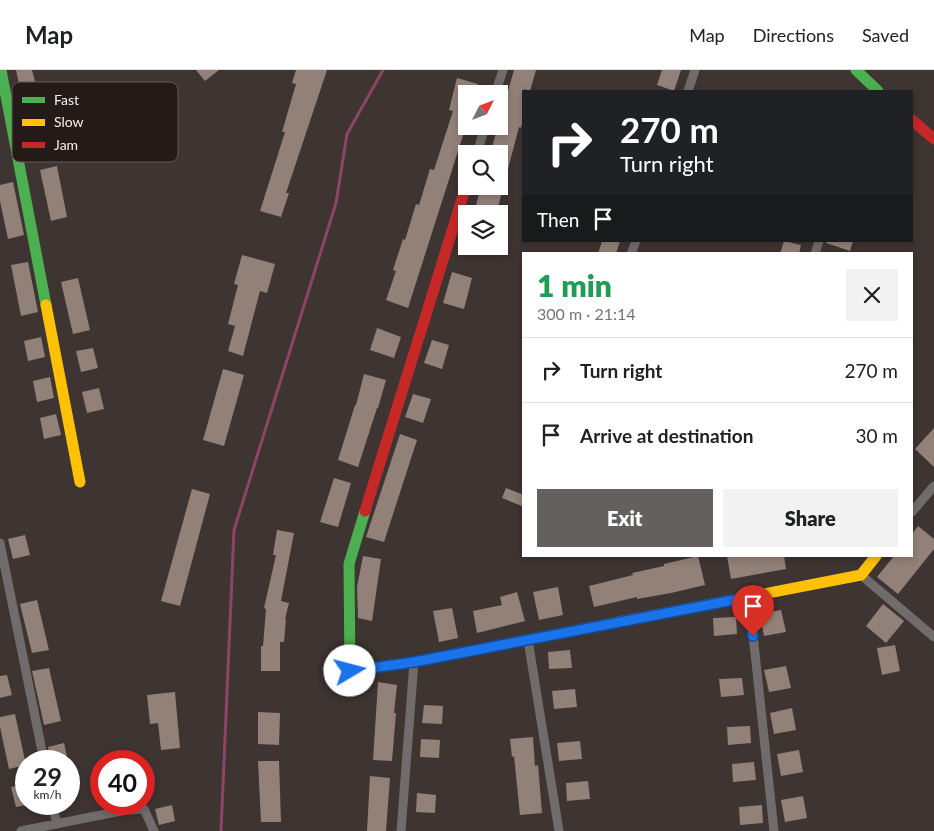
<!DOCTYPE html>
<meta charset="utf-8">
<style>
:root{--surface:#fff;--page:#f2f2f2;--text:#202124;--muted:#757577;--line:#e0e0e0;--accent:#646060}
body{margin:0;font-family:Lato,sans-serif;background:var(--page);color:var(--text);height:100vh;display:flex;flex-direction:column;font-size:19px;white-space:nowrap}
*{box-sizing:border-box;margin:0}
p{font-size:16px;color:var(--muted)}
.icon{flex:none;width:28px;height:28px;fill:none;stroke:currentColor;stroke-width:2;stroke-linecap:round;stroke-linejoin:round}
.map{position:relative;flex:1;overflow:hidden}
.details{position:absolute;left:522px;top:182px;width:391px;height:305px;display:flex;flex-direction:column;background:var(--surface);border-radius:0px;box-shadow:0 2px 8px #0003}
.details>*{flex:none}
.banner{position:absolute;left:522px;top:20px;width:391px;height:152px;border-radius:0px;box-shadow:0 2px 8px #0003;background:#202124;color:#fff;overflow:hidden}
.needle{width:32px;rotate:48deg}
.tools{position:absolute;left:458px;top:15px;display:grid;gap:10px}
.tools a{display:grid;place-items:center;width:50px;height:50px;border-radius:0px;background:var(--surface);box-shadow:0 2px 8px #0003;font-size:25px}
.speed{position:absolute;left:15px;top:680px;display:flex;gap:10px;font-size:25px;font-weight:700;text-align:center}
.speed>*{display:grid;place-content:center;width:65px;height:65px;border-radius:50%;background:var(--surface);box-shadow:0 2px 8px #0003;line-height:1}
.speed small{font-size:12px;font-weight:400}
.speed .limit{border:8px solid #d22;background:#fff;color:#111}
.pin{position:absolute;display:grid;place-items:center;width:42px;height:42px;color:#fff;margin:-51px -21px;border-radius:50% 50% 50% 0;rotate:-45deg;box-shadow:0 0 5px #0007}
.pin .icon{rotate:45deg}
.me{position:absolute;width:55px;margin:-28px;rotate:82deg;stroke-linejoin:round;filter:drop-shadow(0 0 4px #0008)}
.turn{display:flex;align-items:center;gap:18px;height:105px;padding:0 15px;font-size:22px}
.turn .icon{width:65px;height:65px;stroke-width:2.5}
.turn b{display:block;font-size:35px;line-height:42px}
.then{display:flex;align-items:center;height:48px;padding:0 15px;background:#0003;gap:10px;font-size:19px}
.round{display:grid;place-items:center;flex:none;width:52px;height:52px;border-radius:0px;background:var(--page)}
.summary{display:flex;align-items:center;justify-content:space-between;height:85px;padding:0 15px}
h1{font-size:30px;font-weight:800;line-height:38px;color:#1e9e55}
.action{display:flex;gap:10px;margin-top:auto;padding:10px 15px}
.action a{flex:1;height:58px;border-radius:0px;background:var(--accent);color:#fff;font-size:20px;font-weight:800;line-height:58px;text-align:center}
.action a+a{background:var(--page);color:var(--text)}
ul{padding:0;list-style:none}
li{display:flex;align-items:center;gap:15px;height:65px;padding:0 15px;border-top:1px solid var(--line)}
li div{flex:1}
li b{display:block;font-size:19px}
li em{font-style:normal}
header{display:flex;align-items:center;gap:30px;box-sizing:border-box;height:70px;padding:0 25px;background:var(--surface);border-bottom:1px solid var(--line)}
header strong{font-size:24px}
nav{display:flex;gap:28px;margin-inline-start:auto;font-size:18px}
.map>svg:first-child{display:block}
.lines{fill:none;stroke-linecap:round;stroke-linejoin:round}
.stream{stroke:#8e4565;stroke-width:3}
.building{fill:#928178}
.street{stroke:#716c6c;stroke-width:9}
.fast{stroke:#4caf50;stroke-width:11}
.slow{stroke:#ffc107;stroke-width:11}
.jam{stroke:#c62828;stroke-width:11}
.route-casing{stroke:#114b97;stroke-width:12}
.route{stroke:#1a73e8;stroke-width:9}
.key{fill:#241b19;stroke:#645a57;stroke-width:1}
.key-label{font-size:14px;fill:#f8ece9}
</style>
<header>
<strong>Map</strong>
<nav><a>Map</a><a>Directions</a><a>Saved</a></nav>
</header>
<div class="map">
<svg width="934" height="761" viewBox="0 0 934 761">
<rect width="100%" height="100%" fill="#3e3432"/>
<g class="lines">
<path class="stream" d="M221,761L234,460L336,133L347,64L383,0"/>
</g>
<path class="building" d="M16,0H32L41,34L24,38Z
M196,0H219L205,11Z
M296,0H327L286,123H289L281,147L260,141L285,62H282L296,14L292,13Z
M514,0H536L530,21L524,19V46L521,58L519,57L497,141L476,135L481,116H499V84H490Z
M662,0H681L674,21L657,15Z
M457,8L478,14L476,24H466V56L408,238L386,230L396,201L393,200L403,169L405,170L416,134L419,135L430,99L434,100L453,41L449,40Z
M57,96L67,147L51,151L40,100Z
M13,112L24,165L8,169L0,131V115Z
M602,171H620L616,184H598Z
M784,171L801,175L799,184H780Z
M826,171H853L850,181L826,173Z
M242,185L275,194L267,223L260,221L243,286L228,281L235,256L228,254L238,215L234,214Z
M28,192L38,242L21,246L11,195Z
M452,202L472,208L464,239L443,233Z
M78,208L90,260L73,264L61,212Z
M377,258L401,267L394,288L370,280Z
M41,267L45,287L28,291L24,271Z
M432,270L449,275L442,299L424,293Z
M93,278L98,298L81,302L76,281Z
M223,299L244,305L224,376L203,370Z
M364,304L386,310L378,338H377L358,397L338,390L355,335H356Z
M50,307L54,328L37,332L33,311Z
M99,318L104,339L87,343L82,322Z
M413,324L431,329L423,353L405,347Z
M56,344L61,365L44,369L40,348Z
M934,358V397L915,379Z
M400,364L417,370L384,472L366,467Z
M334,408L351,413L338,457L320,452Z
M506,418L524,425L522,436L502,428Z
M192,419L210,424L180,536L161,531Z
M918,456L934,469V479L898,524L877,507L894,486H912V464Z
M277,460L294,463L281,531L289,533L285,549H286L284,572H280V601H261V576H263L266,539L264,538L276,485H273Z
M25,465L30,485L13,489L8,469Z
M363,486L381,489L372,551L358,548L357,517Z
M698,486L705,515L671,523L637,529V527L594,537L589,516L633,505L632,503L664,496V494Z
M727,486H784L786,499L731,509Z
M558,517L563,545L539,550L533,522Z
M517,522L525,551L477,563L473,541L502,535L500,527Z
M37,530L49,580L32,583L20,534Z
M883,534L904,551L886,573L866,556Z
M452,538L458,568L439,572L433,541Z
M781,540L786,562L764,566L760,544Z
M736,547L737,564L714,566L713,548Z
M895,575L900,601L882,605L877,578Z
M570,580L572,598L549,599L548,582Z
M786,596L791,618L769,622L764,600Z
M49,598L61,651L44,655L32,601Z
M7,605L12,625L0,628V606Z
M742,608L744,625L721,627L719,609Z
M378,612L397,615L394,643H396L392,691L373,690Z
M575,619L577,637L554,639L552,621Z
M175,622L180,678L161,680L158,653L150,654L147,625Z
M424,635L443,636L442,654L422,653Z
M792,638L796,660L774,664L770,643Z
M258,642L280,643L279,675L258,674Z
M15,644L26,695L9,699L0,657V647Z
M750,656L751,673L728,675L727,657Z
M533,667L535,696L538,695L542,743L520,745L514,686L512,687L510,669Z
M421,669L440,670L439,688L420,687Z
M580,671L582,689L559,691L557,673Z
M64,673L68,691H50L48,677Z
M799,680L803,702L781,706L777,684Z
M258,691H279L281,752H261Z
M754,692L756,710L733,712L732,694Z
M370,706L390,708L386,761H367Z
M588,711L590,729L567,731L566,713Z
M26,714V735L16,737L11,717Z
M417,723L436,725L435,743L416,742Z
M803,726L807,748L785,752L781,730Z
M172,735L175,751L159,755L155,739Z
M762,735L763,753L740,755L739,737Z"/>
<g class="lines">
<path class="street" d="M688,21L695,0
M495,24L503,0
M477,84L485,56
M631,184L636,171
M815,184L819,171
M912,442L934,416
M0,473L44,691
M861,505L934,567
M749,527L774,761
M528,570L559,761
M52,734L57,754
M21,761L126,740L144,739L154,761
M401,761L414,592"/>
<path class="fast" d="M1,0L46,235
M856,0L878,21
M365,441L349,494L350,601L414,592L614,553"/>
<path class="slow" d="M46,235L80,412
M614,553L861,505L876,486"/>
<path class="jam" d="M912,50L934,69
M365,441L466,116"/>
</g>
<g class="lines">
<g class="route-casing">
<path id="route" d="M350,601L414,592L749,527L753,566"/>
</g>
<use href="#route" class="route"/>
</g>
<rect x="12" y="12" width="166" height="80" rx="8" class="key"/>
<rect x="22" y="27" width="23" height="6" fill="#4caf50"/>
<rect x="22" y="49" width="23" height="7" fill="#ffc107"/>
<rect x="22" y="72" width="23" height="6" fill="#c62828"/>
<g class="key-label">
<text x="54" y="35">Fast</text>
<text x="54" y="57">Slow</text>
<text x="54" y="80">Jam</text>
</g>
</svg>
<div class="tools">
<a><svg class="needle" viewBox="-14 -14 28 28"><path d="M0-13l5 13h-10z" fill="#e53935"/><path d="M0 13l5-13h-10z" fill="#757577"/></svg></a>
<a><svg class="icon" aria-label="search" viewBox="0 0 24 24"><circle cx="10" cy="10" r="6"/><path d="M15 15l6 6"/></svg></a>
<a><svg class="icon" aria-label="layers" viewBox="0 0 24 24"><path d="M12 4l9 5-9 5-9-5zM3 14l9 5 9-5"/></svg></a>
</div>
<div class="speed"><div>29<small>km/h</small></div><div class="limit">40</div></div>
<div class="pin" style="left:753px;top:566px;background:#d93025"><svg class="icon" aria-label="arrive" viewBox="0 0 24 24"><path d="M6 21V4h12l-3 4 3 4H6"/></svg></div>
<svg class="me" style="left:350px;top:601px" viewBox="-20 -20 40 40"><circle r="19" fill="#fff"/><path d="M0-13L10 11 0 6-10 11z" fill="#1a73e8"/></svg>
<div class="banner">
<div class="turn"><svg class="icon" aria-label="right" viewBox="0 0 24 24"><path d="M7 20v-9h11M14 6l5 5-5 5"/></svg><div><b>270 m</b>Turn right</div></div>
<div class="then">Then<svg class="icon" aria-label="arrive" viewBox="0 0 24 24"><path d="M6 21V4h12l-3 4 3 4H6"/></svg></div>
</div>
<section class="details">
<div class="summary"><div><h1>1 min</h1><p>300 m · 21:14</p></div><a class="round"><svg class="icon" aria-label="close" viewBox="0 0 24 24"><path d="M6 6l12 12M18 6L6 18"/></svg></a></div>
<ul>
<li><svg class="icon" aria-label="right" viewBox="0 0 24 24"><path d="M7 20v-9h11M14 6l5 5-5 5"/></svg><div><b>Turn right</b></div><em>270 m</em></li>
<li><svg class="icon" aria-label="arrive" viewBox="0 0 24 24"><path d="M6 21V4h12l-3 4 3 4H6"/></svg><div><b>Arrive at destination</b></div><em>30 m</em></li>
</ul>
<div class="action"><a>Exit</a><a>Share</a></div>
</section>
</div>
